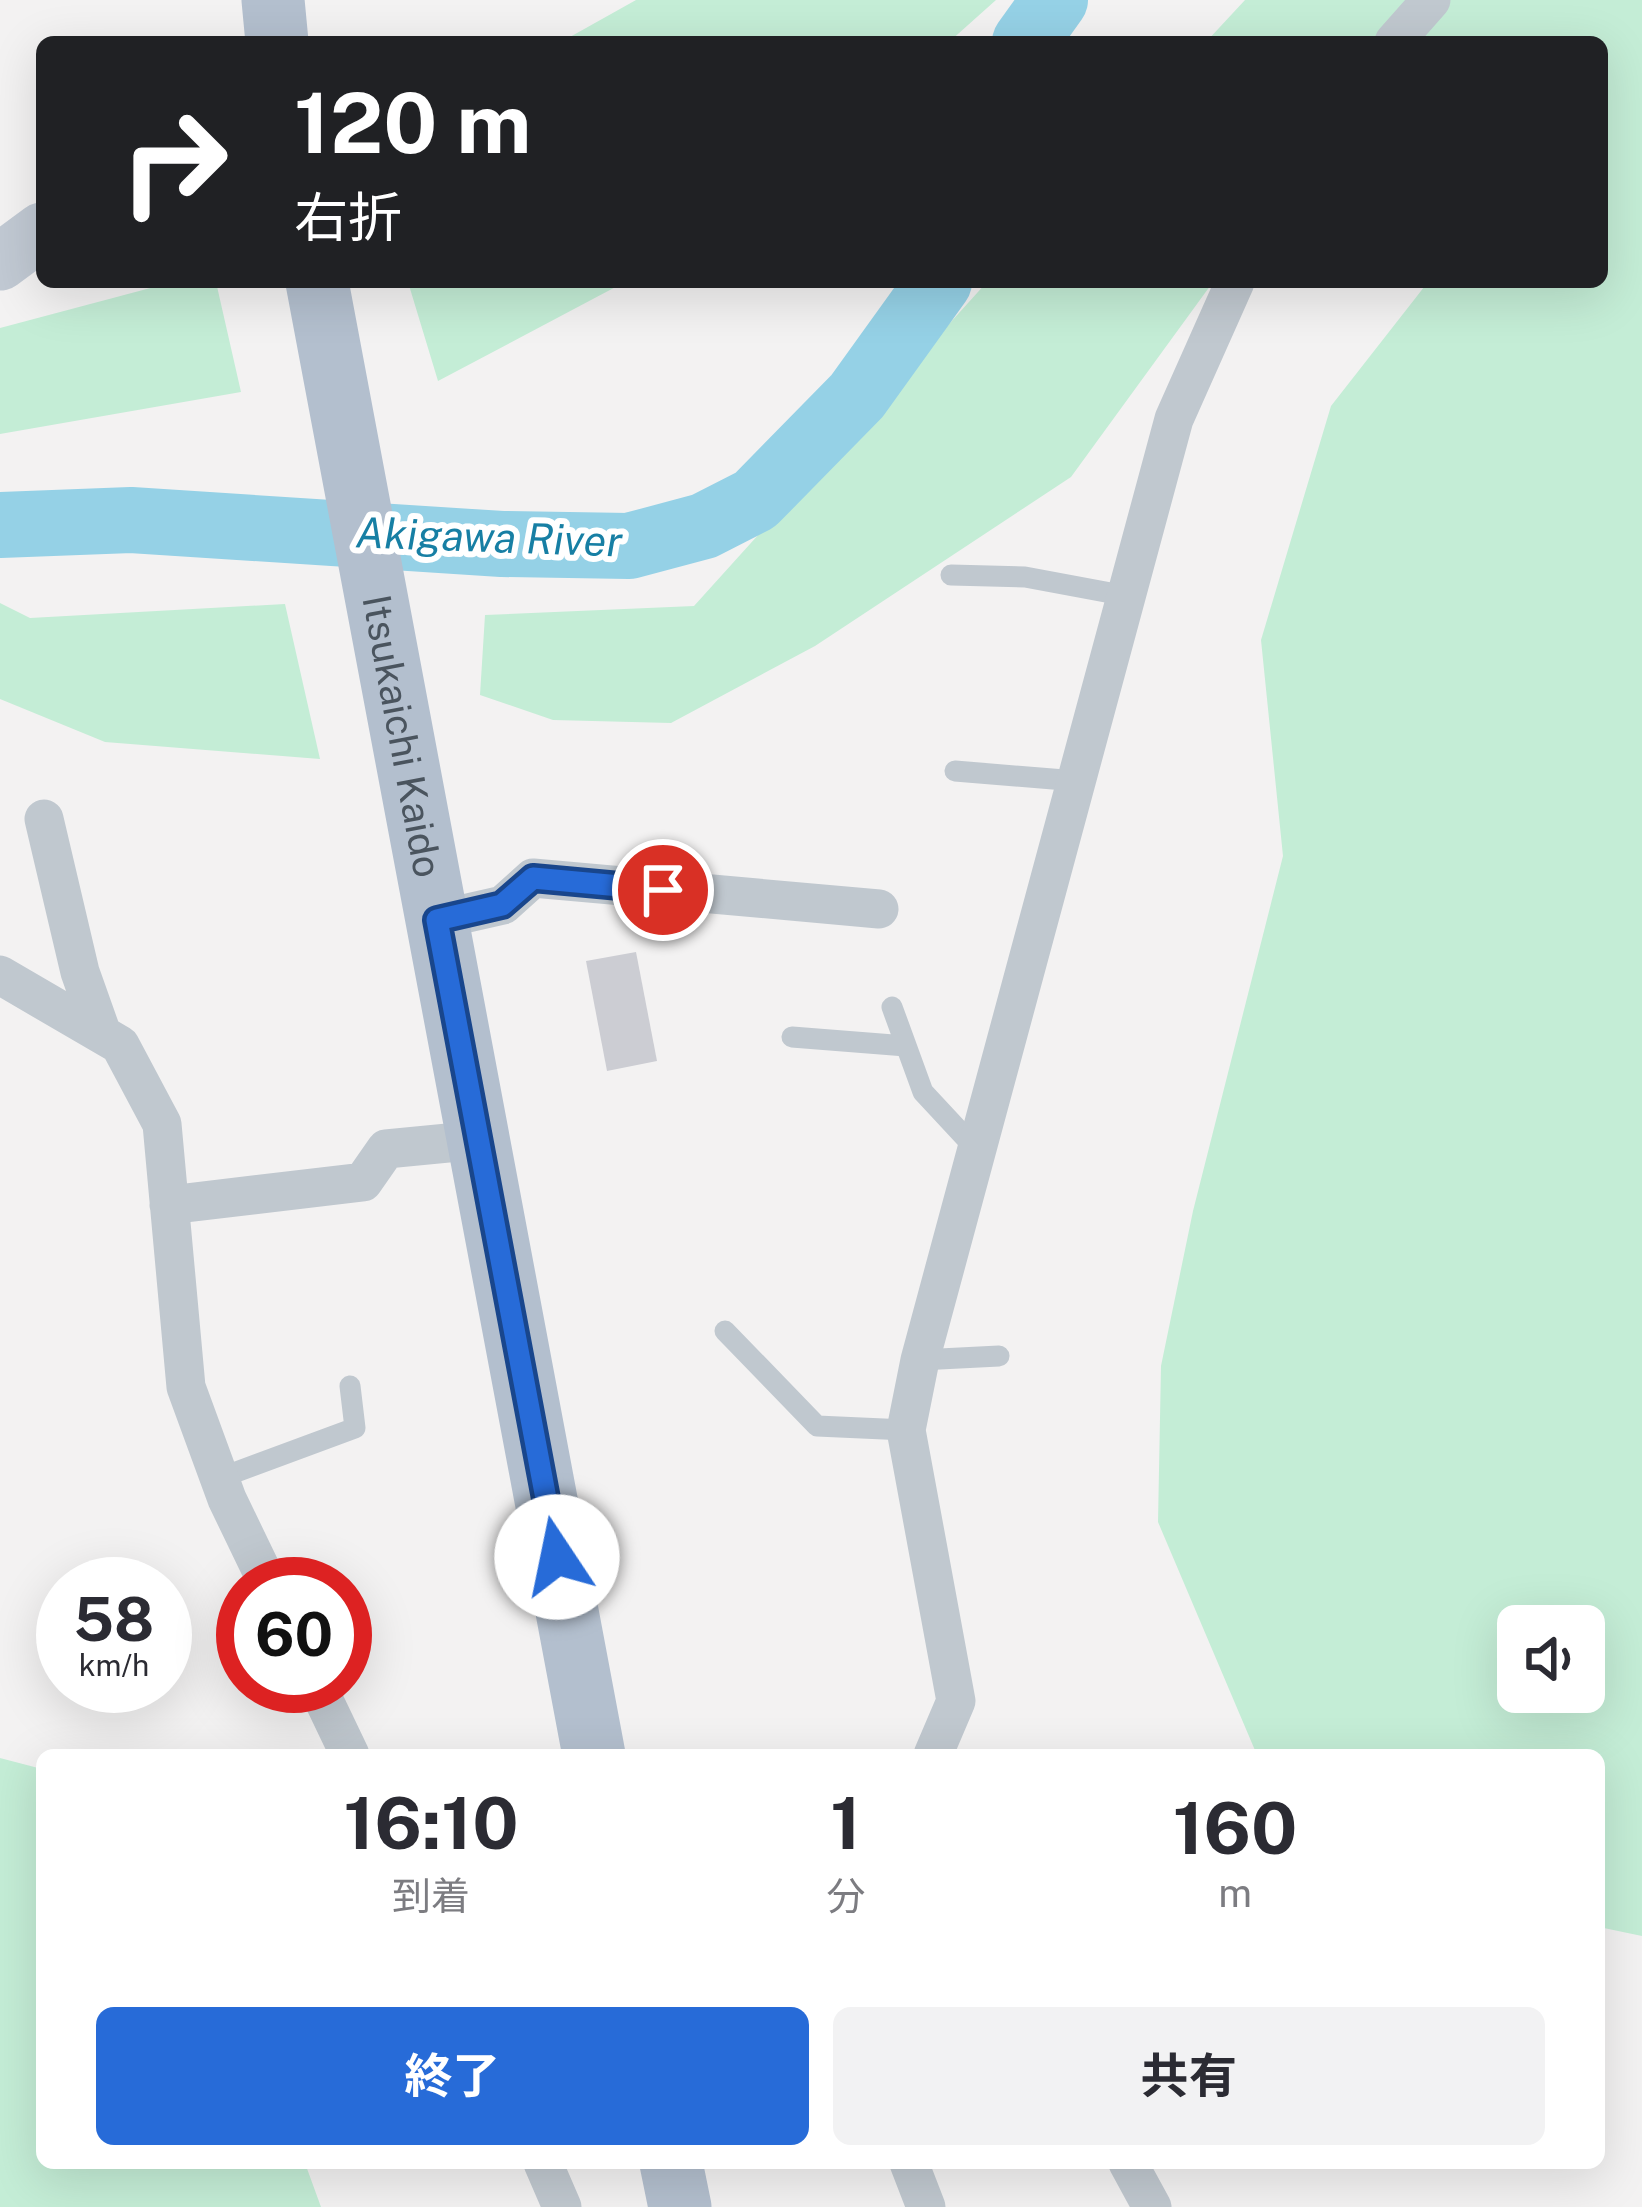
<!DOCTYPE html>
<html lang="ja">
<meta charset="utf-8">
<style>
:root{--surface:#fff;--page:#f2f2f3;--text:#2b2b33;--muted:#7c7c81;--accent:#276bd8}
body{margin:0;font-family:"Public Sans","Noto Sans JP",sans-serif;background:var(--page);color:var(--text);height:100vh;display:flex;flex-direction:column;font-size:45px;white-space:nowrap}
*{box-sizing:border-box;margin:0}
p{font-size:39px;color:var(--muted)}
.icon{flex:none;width:66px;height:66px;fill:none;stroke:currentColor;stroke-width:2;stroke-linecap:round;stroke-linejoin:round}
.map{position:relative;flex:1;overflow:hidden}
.side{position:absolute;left:36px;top:1749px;width:1569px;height:420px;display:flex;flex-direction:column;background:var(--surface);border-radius:18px;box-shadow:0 12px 48px #0002}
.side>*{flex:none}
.hud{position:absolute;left:36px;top:36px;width:1572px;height:252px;border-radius:18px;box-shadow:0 12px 48px #0002;background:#202124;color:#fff;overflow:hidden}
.fabs{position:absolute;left:1497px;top:1605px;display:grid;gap:24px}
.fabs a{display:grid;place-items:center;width:108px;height:108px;border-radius:18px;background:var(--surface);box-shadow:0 12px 48px #0002;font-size:60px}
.speed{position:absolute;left:36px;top:1557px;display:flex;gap:24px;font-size:60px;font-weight:700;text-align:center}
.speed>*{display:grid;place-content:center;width:156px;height:156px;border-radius:50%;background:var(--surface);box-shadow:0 12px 48px #0002;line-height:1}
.speed small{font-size:30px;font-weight:400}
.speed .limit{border:18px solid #d22;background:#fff;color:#111}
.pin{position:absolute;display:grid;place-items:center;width:102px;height:102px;color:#fff;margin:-51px;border:6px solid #fff;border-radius:50%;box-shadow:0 3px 12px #0007}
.me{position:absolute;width:132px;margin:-66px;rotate:349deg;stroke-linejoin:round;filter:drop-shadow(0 0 9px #0008)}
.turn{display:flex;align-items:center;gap:42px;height:252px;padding:0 60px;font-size:54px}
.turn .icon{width:156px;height:156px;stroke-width:2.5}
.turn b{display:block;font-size:84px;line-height:102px}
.eta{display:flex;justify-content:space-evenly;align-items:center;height:204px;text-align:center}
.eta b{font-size:72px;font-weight:700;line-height:84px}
.button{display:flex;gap:24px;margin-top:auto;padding:24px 60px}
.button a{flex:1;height:138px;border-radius:18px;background:var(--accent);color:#fff;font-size:48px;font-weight:700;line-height:138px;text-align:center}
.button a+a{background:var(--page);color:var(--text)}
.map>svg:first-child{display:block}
.green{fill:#c4edd6;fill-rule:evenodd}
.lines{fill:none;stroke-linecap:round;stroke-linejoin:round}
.river{stroke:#95d1e6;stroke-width:66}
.building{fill:#cccdd3}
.lane{stroke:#c0c8cf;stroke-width:21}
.street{stroke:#c0c8cf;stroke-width:39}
.secondary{stroke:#c1c9d3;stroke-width:57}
.primary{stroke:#b3bfce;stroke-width:63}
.route-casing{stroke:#19468c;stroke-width:30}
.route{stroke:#276bd8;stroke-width:21}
.labels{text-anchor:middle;stroke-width:12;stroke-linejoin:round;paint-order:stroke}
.street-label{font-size:39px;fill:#4a545e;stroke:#fff}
.water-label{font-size:42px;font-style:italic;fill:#177fa4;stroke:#fff}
</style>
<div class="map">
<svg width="1642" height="2207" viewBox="0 0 1642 2207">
<rect width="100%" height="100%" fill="#f3f2f2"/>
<path class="green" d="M636,0H996L949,42H561Z
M1245,0H1642V1936L1599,1927V1755H1257L1158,1522L1161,1366L1193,1211L1283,856L1261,640L1331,406L1428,282H1602V42H1206ZM1518,1626H1584V1692H1518Z
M173,282H216L241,392L0,434V328Z
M408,282H625L438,381Z
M987,282H1213L1071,477L815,646L671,723L553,720L480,695L485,615L694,606Z
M0,603L30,618L285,604L320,759L105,742L0,699Z
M0,1758L42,1769V2163H305L321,2207H0Z"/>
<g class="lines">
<path class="river" d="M1025,42L1055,0
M0,525L131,520L502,544L629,546L704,526L755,500L857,396L939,282"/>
</g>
<path class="building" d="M636,952L657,1061L607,1071L586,961Z"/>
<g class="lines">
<path class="lane" d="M951,575L1025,577L1127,596
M955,771L1077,781
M892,1007L923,1092L976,1149
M792,1037L906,1046
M725,1331L817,1426L906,1430
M920,1360L999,1356
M220,1478L355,1428L350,1386"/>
<path class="street" d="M1394,42L1431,0
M44,819L80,972L102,1034
M437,920L503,905L533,878L879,909
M0,975L120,1045L162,1124L186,1387L227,1499L268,1584
M169,1205L363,1182L386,1149L479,1140
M317,1686L350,1755
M933,1755L956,1701L906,1430L920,1360L1174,419L1235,282
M543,2163L562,2207
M909,2163L926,2207
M1128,2163L1152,2207"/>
<path class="secondary" d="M0,262L42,231"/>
<g class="primary">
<path d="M273,0L277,42"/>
<path id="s1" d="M317,282L594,1755"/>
<path d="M671,2163L680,2207"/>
</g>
</g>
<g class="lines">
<g class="route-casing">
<path id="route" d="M557,1557L437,920L502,905L533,878L663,890"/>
</g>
<use href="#route" class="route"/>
</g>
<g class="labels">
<g class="street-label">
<text dy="14" stroke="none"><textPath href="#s1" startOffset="462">Itsukaichi Kaido</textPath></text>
</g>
<g class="water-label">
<text transform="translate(489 537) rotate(2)" y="15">Akigawa River</text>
</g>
</g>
</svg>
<div class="fabs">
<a><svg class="icon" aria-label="sound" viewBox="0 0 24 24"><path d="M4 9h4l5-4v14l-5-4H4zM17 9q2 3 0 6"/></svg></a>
</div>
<div class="speed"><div>58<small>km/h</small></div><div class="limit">60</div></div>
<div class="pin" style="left:663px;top:890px;background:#d93025"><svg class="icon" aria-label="arrive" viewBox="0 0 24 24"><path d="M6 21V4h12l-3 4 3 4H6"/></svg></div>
<svg class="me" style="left:557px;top:1557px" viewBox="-20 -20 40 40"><circle r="19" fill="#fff"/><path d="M0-13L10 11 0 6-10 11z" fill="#276bd8"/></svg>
<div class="hud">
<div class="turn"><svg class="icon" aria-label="right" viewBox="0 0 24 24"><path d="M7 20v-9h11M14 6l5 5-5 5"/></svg><div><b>120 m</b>右折</div></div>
</div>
<section class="side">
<div class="eta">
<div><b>16:10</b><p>到着</p></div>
<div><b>1</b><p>分</p></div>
<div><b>160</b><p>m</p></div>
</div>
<div class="button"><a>終了</a><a>共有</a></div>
</section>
</div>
